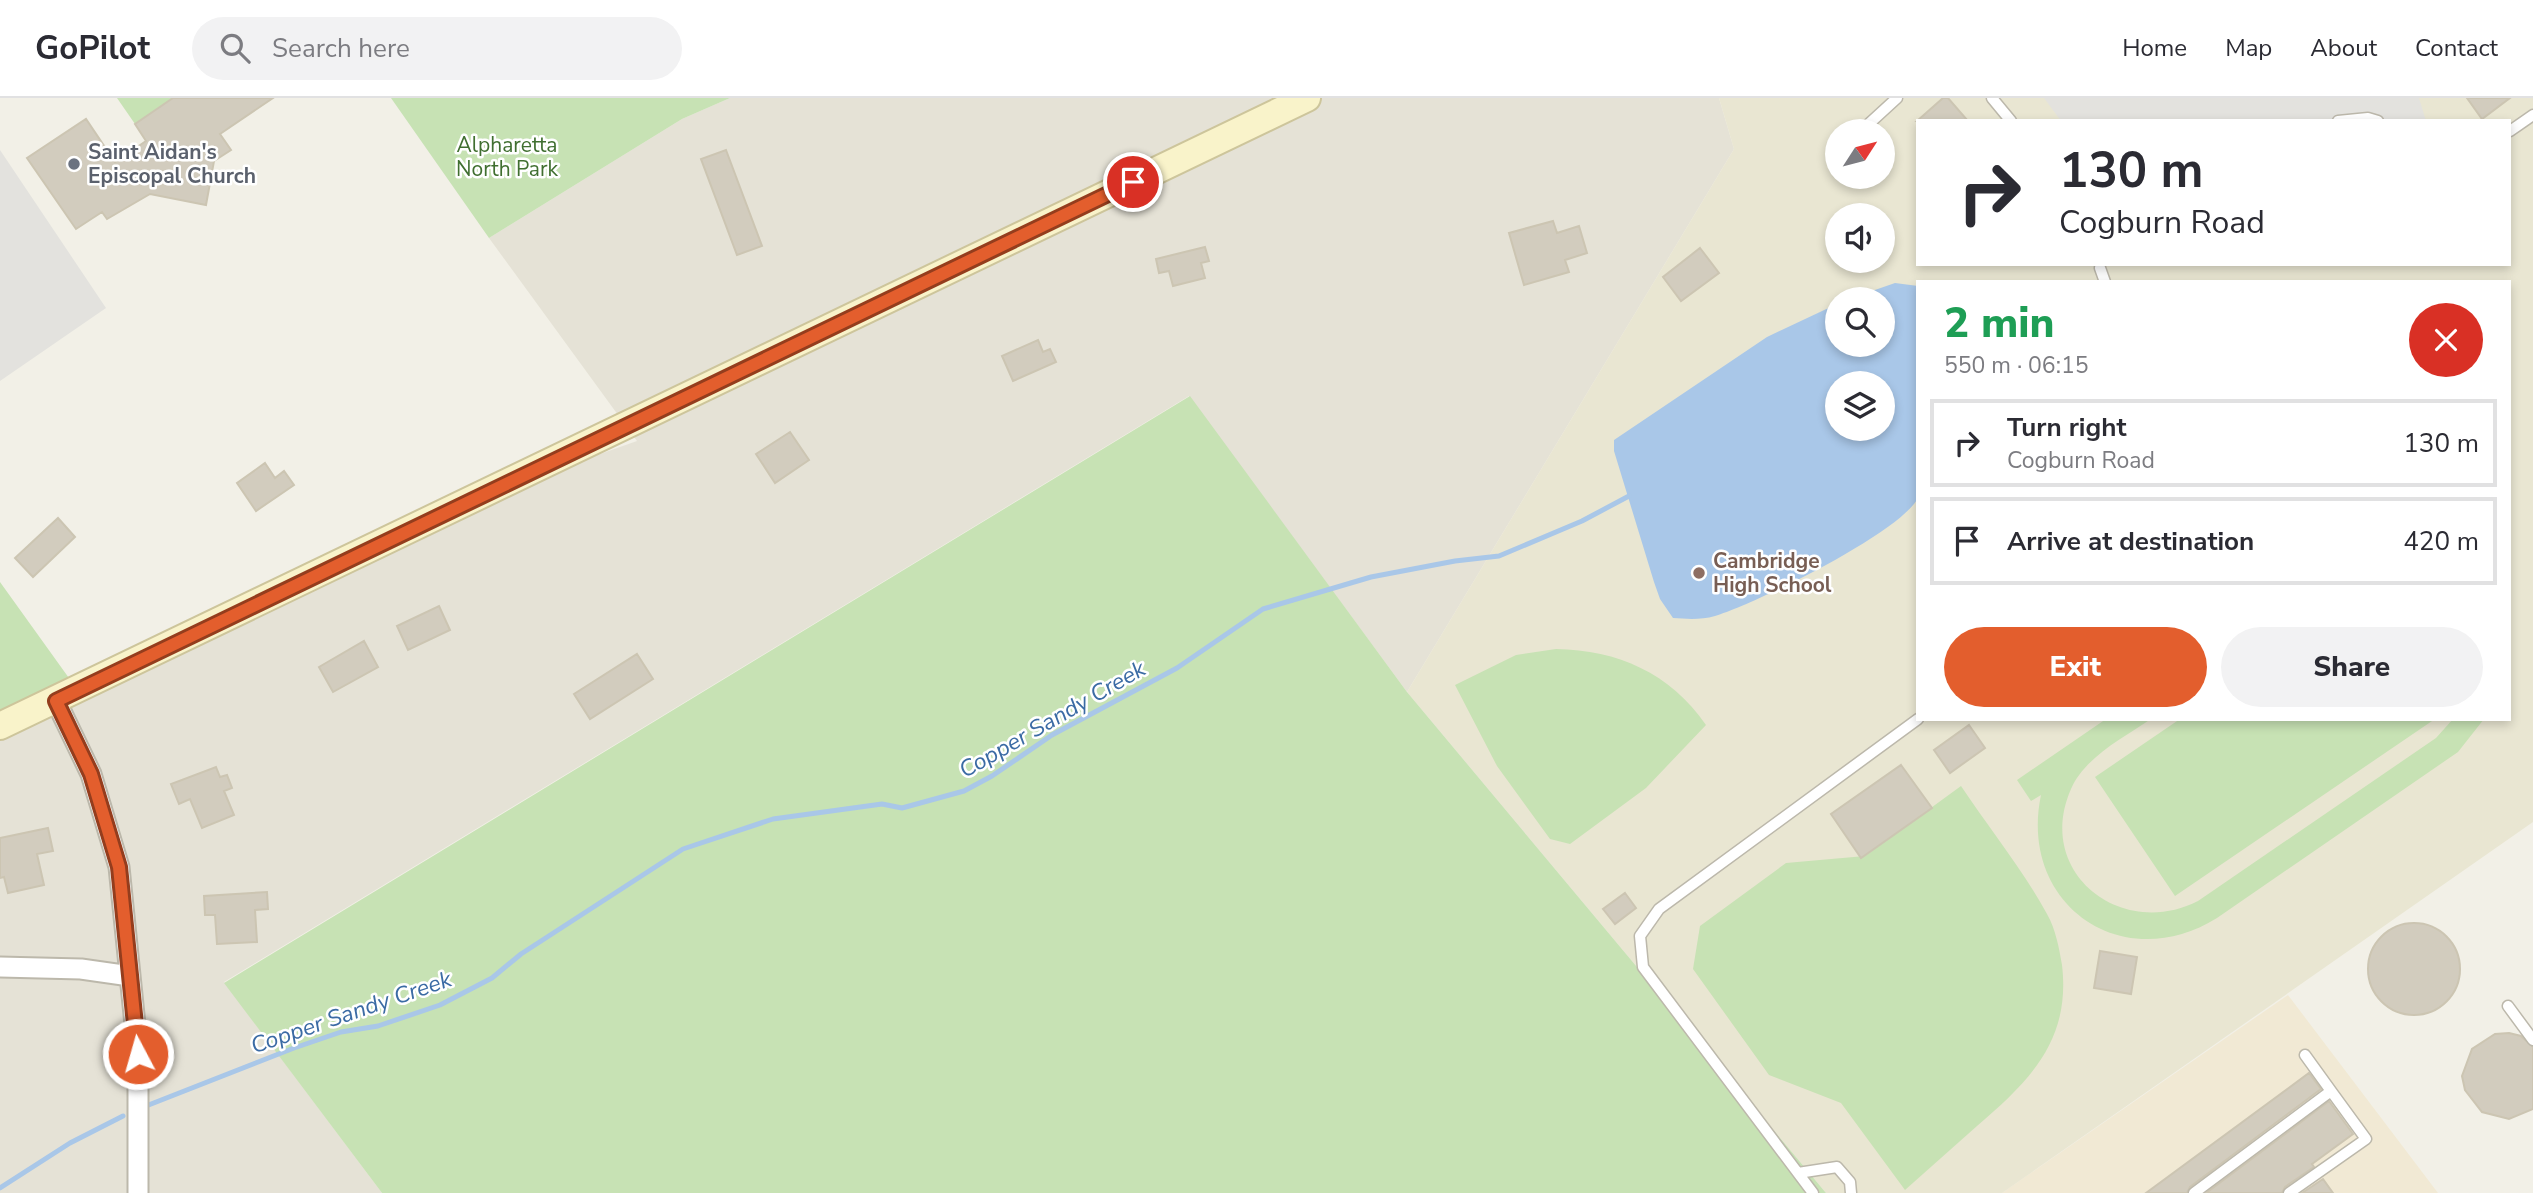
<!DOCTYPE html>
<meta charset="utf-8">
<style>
:root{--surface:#fff;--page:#f2f2f3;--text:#2b2b33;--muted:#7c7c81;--line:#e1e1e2;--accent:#e35e2d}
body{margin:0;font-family:"Nunito Sans",sans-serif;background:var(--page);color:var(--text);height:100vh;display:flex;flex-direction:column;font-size:26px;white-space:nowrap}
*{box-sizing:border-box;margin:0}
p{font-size:23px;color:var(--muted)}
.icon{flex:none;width:38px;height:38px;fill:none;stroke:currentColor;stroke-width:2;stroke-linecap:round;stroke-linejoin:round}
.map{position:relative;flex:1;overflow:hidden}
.panel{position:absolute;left:1916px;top:182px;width:595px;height:441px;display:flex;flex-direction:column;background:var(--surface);border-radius:0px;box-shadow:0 4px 10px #0003}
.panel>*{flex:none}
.guide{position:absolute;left:1916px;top:21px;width:595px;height:147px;border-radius:0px;box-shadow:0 4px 10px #0003;background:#fff;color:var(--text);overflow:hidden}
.needle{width:46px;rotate:54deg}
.tools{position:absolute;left:1825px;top:21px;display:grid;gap:14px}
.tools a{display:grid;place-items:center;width:70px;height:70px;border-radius:50%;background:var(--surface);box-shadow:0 4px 10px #0003;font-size:35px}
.pin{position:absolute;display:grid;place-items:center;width:60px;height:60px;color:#fff;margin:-30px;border:4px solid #fff;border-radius:50%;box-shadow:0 2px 7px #0007}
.me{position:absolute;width:77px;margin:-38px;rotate:354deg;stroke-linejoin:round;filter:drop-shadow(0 0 5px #0008)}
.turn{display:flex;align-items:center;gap:24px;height:147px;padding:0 28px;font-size:32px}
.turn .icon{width:91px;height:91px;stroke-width:2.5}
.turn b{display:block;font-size:49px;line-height:60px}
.round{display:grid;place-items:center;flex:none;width:74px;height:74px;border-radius:37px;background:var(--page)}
.overview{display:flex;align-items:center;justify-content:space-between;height:119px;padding:0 28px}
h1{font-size:42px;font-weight:800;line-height:52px;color:#1e9e55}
.primary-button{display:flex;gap:14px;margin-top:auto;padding:14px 28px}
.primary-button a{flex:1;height:80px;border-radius:42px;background:var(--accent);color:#fff;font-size:28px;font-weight:800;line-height:80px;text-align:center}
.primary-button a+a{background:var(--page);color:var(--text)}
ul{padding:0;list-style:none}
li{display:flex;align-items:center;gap:21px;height:88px;margin:0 14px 10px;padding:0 14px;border:4px solid var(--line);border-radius:0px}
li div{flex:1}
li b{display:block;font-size:26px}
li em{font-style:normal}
header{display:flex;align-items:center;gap:42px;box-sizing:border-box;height:98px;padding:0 35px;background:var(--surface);border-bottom:2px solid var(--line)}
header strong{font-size:33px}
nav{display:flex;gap:38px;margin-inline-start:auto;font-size:24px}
.search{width:490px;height:63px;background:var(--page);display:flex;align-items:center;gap:18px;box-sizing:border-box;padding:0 24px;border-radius:38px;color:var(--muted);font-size:26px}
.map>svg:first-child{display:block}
.residential{fill:#e5e2d6}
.commercial{fill:#f1e9d4}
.education{fill:#e9e6d2;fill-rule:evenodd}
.green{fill:#c7e2b4}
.parking{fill:#e3e2de}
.water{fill:#a9c7e8;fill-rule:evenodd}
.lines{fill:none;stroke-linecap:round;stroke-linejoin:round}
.stream{stroke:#a9c7e8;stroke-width:5}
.building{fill:#d2ccbe;stroke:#ccc5b2;stroke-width:2}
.lane-casing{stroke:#bcb8ab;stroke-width:13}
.street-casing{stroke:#bcb8ab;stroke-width:23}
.secondary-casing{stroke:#cdc59b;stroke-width:30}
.lane{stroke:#fff;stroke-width:10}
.street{stroke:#fff;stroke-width:19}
.secondary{stroke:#f9f3ca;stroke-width:26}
.route-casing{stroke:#943d1d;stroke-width:18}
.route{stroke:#e35e2d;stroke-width:12}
.worship-dot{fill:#6b7280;stroke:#fff;stroke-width:2.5}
.education-dot{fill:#8d6e63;stroke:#fff;stroke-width:2.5}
.labels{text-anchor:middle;stroke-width:5;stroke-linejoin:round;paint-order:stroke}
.park-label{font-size:21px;fill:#406f30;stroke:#fff}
.worship-label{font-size:21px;font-weight:bold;fill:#5b616d;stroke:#fff;text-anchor:start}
.education-label{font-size:21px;font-weight:bold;fill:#785e54;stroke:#fff;text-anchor:start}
.water-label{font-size:23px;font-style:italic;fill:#3b6ba4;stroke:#fff}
</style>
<header>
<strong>GoPilot</strong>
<div class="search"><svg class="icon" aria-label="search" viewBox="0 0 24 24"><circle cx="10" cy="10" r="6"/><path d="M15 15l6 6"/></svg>Search here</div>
<nav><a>Home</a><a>Map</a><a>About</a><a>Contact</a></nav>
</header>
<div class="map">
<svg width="2533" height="1095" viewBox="0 0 2533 1095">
<rect width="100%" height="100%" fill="#f2f0e7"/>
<path class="residential" d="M730,0H1719L1734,51L1407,594L1189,298L224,884L382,1095H0V629L453,408L637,343L489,140L682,21Z"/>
<path class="commercial" d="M2288,897L2438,1095H2002Z"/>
<path class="education" d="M1719,0H2533V724L2002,1095H1826L1407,594L1734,51ZM1918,23H2510V166H1918ZM1838,33H1883V79H1838ZM1838,117H1883V163H1838ZM1918,184H2510V621H1918ZM1838,201H1883V247H1838ZM1838,285H1883V331H1838Z"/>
<path class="green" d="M117,0H188L170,2L135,26Z
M391,0H730L682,21L489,140Z
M1190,298L1407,594L1826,1095H382L224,885Z
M0,484L84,601L0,629Z
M1556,551C1618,552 1670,575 1706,627L1646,690L1570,746L1550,741L1497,668L1455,587L1516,557Z
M2106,621H2151C2123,640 2085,659 2071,691C2034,775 2122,842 2198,803L2436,640L2453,621H2484L2458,654L2217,820C2122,879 2018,806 2041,697L2031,703L2017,682Z
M2180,621H2435L2175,798L2095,679Z
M1961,688C1989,730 2023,772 2047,816C2056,832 2059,850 2062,867C2071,943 2029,983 1977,1028C1953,1049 1929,1071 1905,1092L1841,1005L1769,977L1693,871L1700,828L1786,765L1865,758Z"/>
<path class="parking" d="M2044,0H2419L2426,23H2061Z
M0,52L106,210L0,283Z"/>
<path class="water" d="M1895,185L1918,188V400C1900,435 1755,506 1715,518C1701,522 1687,521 1673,520L1660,501L1654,484L1614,353V342L1767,239L1837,206L1838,247H1883V201H1849ZM1838,285H1883V331H1838Z"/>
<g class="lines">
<path class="stream" d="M146,1008L294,950L341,934L378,928L440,907L492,880L521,856L683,751L773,721L882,706L902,710L964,693L992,678L1052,637L1177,570L1263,511L1371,479L1455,463L1499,458L1582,423L1629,398
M0,1090L70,1045L123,1018"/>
</g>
<path class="building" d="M173,0H273L220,36L231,52L214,63L206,107L150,96L107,121L102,114L76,131L27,60L86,21L115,64L146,43L135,26Z
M1943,0H1948L1968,23H1917Z
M2467,0H2510L2482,21Z
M726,52L762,148L737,157L701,61Z
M1553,123L1557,135L1579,128L1587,155L1565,162L1569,174L1524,187L1509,135Z
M1205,149L1209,163L1201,165L1205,180L1173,188L1169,173L1159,175L1156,161Z
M1700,150L1719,175L1681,203L1663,179Z
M1038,242L1043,254L1050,251L1056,264L1013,283L1002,258Z
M790,334L809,362L775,385L756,356Z
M265,365L275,380L284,373L294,387L256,413L237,385Z
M58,420L75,439L33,479L15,460Z
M439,508L450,532L408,552L397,528Z
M364,543L378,569L333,594L319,569Z
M637,556L653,581L590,621L574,596Z
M1969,627L1985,650L1950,675L1934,652Z
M1901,667L1932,710L1861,760L1831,716Z
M216,669L220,679L227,677L232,690L224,693L234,717L202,730L190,701L179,706L171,686Z
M48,730L53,753L37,756L44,787L8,795L4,779L0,780V740Z
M267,794L268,811L255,812L257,844L217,846L215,817H205L204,798Z
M1625,795L1636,810L1615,826L1603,811Z
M2368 871a46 46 0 1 1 92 0a46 46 0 1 1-92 0Z
M2100,853L2137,859L2131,896L2094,890Z
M2509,935L2521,938L2533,949V1011L2509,1021L2482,1014L2465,992L2462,978L2472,951L2495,936Z
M2309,975L2321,991L2190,1089L2187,1095H2146Z
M2329,1003L2353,1036L2312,1066L2314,1069L2285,1089L2282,1095H2206Z
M2323,1081L2333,1095H2302Z"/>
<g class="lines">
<g class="lane-casing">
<path id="lane" d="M1992,0L2011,23
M2338,23L2368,20L2378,23
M1861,33L1897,0
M2510,33L2533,17
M2100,170L2105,184
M2508,908L2533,942
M1798,1075L1837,1069L1850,1084L1851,1095
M1813,1095L1643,869L1640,838L1659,811L1918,621
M2194,1095L2331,993L2305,957
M2289,1095L2366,1041L2331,993"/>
</g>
<g class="street-casing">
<path id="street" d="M56,603L91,676L119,769L138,956V1095
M0,869L81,871L130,878"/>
</g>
<g class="secondary-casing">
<path id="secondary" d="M0,628L1307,0"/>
</g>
<use href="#lane" class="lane"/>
<use href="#street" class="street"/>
<use href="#secondary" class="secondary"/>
</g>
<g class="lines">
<g class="route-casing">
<path id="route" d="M138,956L119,769L91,676L56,603L1133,84"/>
</g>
<use href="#route" class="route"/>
</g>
<circle class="worship-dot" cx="74" cy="66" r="7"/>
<circle class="education-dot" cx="1699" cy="475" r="7"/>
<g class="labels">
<g class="park-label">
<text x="507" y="54">Alpharetta<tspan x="507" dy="24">North Park</tspan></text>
</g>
<g class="worship-label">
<text x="88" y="61">Saint Aidan's<tspan x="88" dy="24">Episcopal Church</tspan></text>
</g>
<g class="education-label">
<text x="1713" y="470">Cambridge<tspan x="1713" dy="24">High School</tspan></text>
</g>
<g class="water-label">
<text transform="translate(1052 621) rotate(-30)" y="8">Copper Sandy Creek</text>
<text transform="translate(351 914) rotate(-19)" y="8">Copper Sandy Creek</text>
</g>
</g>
</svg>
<div class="tools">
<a><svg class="needle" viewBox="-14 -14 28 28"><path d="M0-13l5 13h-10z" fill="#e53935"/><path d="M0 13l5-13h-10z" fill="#7c7c81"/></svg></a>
<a><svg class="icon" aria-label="sound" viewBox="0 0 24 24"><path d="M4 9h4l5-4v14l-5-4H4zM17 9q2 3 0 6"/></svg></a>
<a><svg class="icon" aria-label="search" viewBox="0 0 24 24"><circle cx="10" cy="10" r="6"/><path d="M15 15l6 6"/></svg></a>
<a><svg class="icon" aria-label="layers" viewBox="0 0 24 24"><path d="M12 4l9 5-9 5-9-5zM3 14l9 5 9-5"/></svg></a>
</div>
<div class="pin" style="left:1133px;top:84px;background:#d93025"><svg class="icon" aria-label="arrive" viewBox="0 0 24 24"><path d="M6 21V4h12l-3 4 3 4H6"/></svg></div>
<svg class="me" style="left:138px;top:956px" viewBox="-20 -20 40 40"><circle r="17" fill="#e35e2d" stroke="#fff" stroke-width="3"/><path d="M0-11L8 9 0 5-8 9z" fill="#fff"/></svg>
<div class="guide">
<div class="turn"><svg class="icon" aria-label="right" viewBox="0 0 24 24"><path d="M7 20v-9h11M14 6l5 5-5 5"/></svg><div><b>130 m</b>Cogburn Road</div></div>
</div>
<section class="panel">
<div class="overview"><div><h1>2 min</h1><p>550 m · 06:15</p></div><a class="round" style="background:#d93025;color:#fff"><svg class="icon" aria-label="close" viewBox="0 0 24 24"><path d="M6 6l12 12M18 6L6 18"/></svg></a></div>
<ul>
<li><svg class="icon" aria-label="right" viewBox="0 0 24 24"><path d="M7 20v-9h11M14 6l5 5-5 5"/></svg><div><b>Turn right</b><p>Cogburn Road</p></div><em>130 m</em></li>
<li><svg class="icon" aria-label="arrive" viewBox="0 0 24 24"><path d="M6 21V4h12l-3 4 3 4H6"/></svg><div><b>Arrive at destination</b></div><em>420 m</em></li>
</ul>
<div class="primary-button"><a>Exit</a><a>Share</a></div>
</section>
</div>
